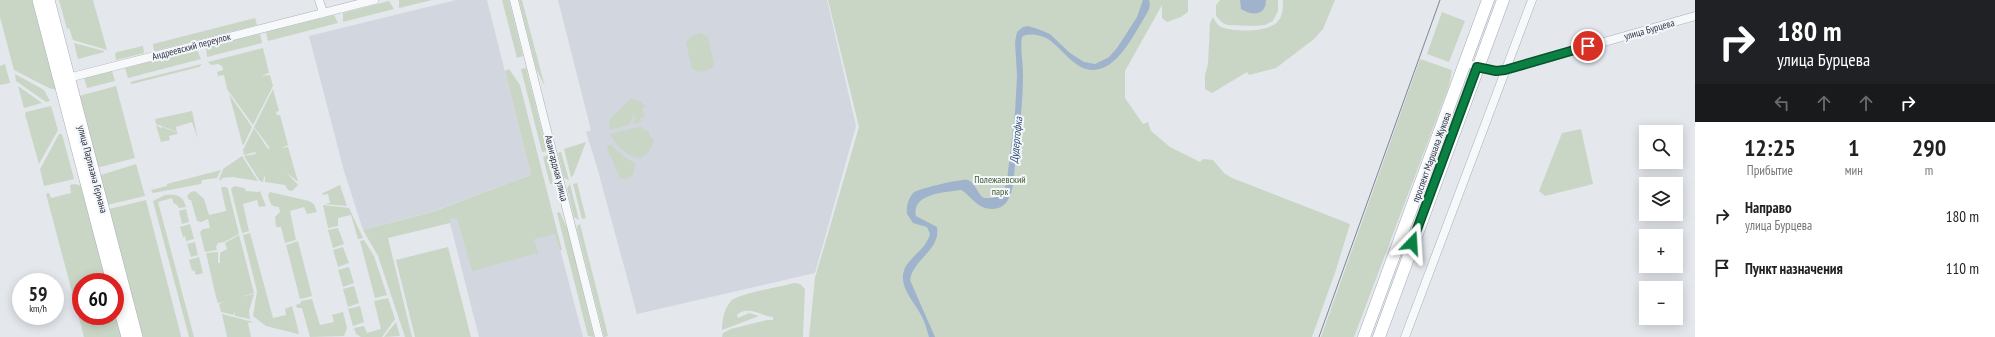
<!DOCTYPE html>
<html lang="ru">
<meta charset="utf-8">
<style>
:root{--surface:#fff;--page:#f2f2f2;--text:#222;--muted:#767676}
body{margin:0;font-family:"PT Sans Narrow",sans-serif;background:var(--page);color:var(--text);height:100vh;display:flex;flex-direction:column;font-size:15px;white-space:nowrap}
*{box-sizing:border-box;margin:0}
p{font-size:13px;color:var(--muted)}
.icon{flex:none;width:22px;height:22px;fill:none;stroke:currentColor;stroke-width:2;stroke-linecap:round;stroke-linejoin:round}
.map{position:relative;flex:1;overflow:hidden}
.side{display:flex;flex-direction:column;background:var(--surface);width:300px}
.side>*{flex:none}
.guide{background:#202124;color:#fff;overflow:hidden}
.fabs{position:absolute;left:1639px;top:125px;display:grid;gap:8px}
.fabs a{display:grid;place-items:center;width:44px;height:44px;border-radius:0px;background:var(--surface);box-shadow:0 2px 10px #0003;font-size:20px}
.speed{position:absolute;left:12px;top:273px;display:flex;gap:8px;font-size:20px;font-weight:700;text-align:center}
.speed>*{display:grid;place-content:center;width:52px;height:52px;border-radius:50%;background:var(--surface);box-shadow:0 2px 10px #0003;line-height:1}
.speed small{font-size:10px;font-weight:400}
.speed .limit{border:6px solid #d22;background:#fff;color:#111}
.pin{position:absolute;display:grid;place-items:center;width:34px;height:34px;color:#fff;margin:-17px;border:2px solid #fff;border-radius:50%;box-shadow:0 1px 4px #0007}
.me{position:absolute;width:44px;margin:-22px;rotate:20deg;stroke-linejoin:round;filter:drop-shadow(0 0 3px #0008)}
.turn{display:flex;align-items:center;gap:14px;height:84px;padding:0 16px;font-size:18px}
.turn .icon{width:52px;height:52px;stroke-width:2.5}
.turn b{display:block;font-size:28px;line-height:34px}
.lanes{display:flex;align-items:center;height:38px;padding:0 16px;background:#0003;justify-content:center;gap:20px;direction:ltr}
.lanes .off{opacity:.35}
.eta{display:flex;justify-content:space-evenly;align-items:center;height:68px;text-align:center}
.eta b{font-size:24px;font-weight:600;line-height:28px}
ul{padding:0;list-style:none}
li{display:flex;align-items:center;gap:12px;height:52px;padding:0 16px}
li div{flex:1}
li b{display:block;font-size:15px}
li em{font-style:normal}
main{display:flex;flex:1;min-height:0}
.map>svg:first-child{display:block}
.built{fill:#d2d6de}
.green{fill:#c9d6c5}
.water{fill:#9fb4cc}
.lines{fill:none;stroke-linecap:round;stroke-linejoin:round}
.street-casing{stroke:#a9aeb7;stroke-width:9}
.secondary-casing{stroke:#a9aeb7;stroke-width:12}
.primary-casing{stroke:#a3abb8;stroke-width:13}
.street{stroke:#f7f8fa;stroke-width:8}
.secondary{stroke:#fff;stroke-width:11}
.primary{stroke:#fff;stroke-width:12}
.tram{stroke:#7d8696;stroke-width:1}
.route-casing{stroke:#07532c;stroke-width:10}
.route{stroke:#0b8043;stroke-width:7}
.labels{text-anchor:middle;stroke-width:4;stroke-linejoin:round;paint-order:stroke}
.street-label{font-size:10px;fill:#2b3445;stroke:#f4f6f9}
.park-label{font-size:10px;fill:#3f6138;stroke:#f4f6f9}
.water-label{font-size:11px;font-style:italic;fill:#34527a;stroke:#f4f6f9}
</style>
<main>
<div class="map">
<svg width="1695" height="337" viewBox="0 0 1695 337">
<rect width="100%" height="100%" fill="#e4e7ec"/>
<path class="built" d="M456,0H487L531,175L431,212L363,230L344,171L309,36Z
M558,0H827L856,126L815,273L637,314L597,167L586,132L591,130Z
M546,195L583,337H479L449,219Z"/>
<path class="green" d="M0,0H34L57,90L49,88L14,70L0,17Z
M59,0H93L107,50L73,40L69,28L67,29Z
M399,0H432L399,8Z
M502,0H509L523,56L517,58Z
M519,0H522L545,87L536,68Z
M828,0H1188V12L1181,17L1167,22L1162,18V5L1125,71V98L1143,124L1148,122L1151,131L1170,147L1200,162L1203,159L1213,160L1224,173L1232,178L1350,224L1336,270L1312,337H809L815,278L859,127Z
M1220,0H1240V2L1266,4V0H1278V11L1273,21L1265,25L1253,26L1228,25L1223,23L1216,16V5Z
M1283,0H1335L1323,29L1314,39L1276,68L1249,75L1247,72L1212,93L1205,89V75L1208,64L1210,23L1213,17C1215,21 1217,25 1221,27C1233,32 1269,33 1278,21C1283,16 1283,7 1283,0Z
M389,1L394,9L343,22V13Z
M1442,12L1465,21L1449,62L1427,54Z
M334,15L338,23L268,41L266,32Z
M255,18L257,25L154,51L153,44Z
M701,33L708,37L714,65L709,70L697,72L692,68L686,44L690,37Z
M260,34L262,43L207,57L206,47Z
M74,43L104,51V52L78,59Z
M143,46L144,53L116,60L115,54L117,52Z
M263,48L269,73L261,76L270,75L273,86L253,125L227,89L224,75L218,76L217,72L223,70L222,66L218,64L211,65L208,62Z
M197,50L201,59L128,78L125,68Z
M1420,59L1452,70L1449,86L1354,337H1321Z
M5,64L10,83L0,85V66Z
M202,64L199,67L132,84L130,82Z
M526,68L547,151L542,152L521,69Z
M509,69L520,85L562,250H560L555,234L534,239L538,253L472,271L457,218L450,219V223L388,238L412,337H405L378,256L363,230L432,212L531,175L505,71Z
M112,71L115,81L87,88L84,78Z
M15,74L44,90L50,101L46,102L16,81Z
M18,86L42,103L24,108Z
M116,86L135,158L100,167L97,165L79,96Z
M273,89L279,111L276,112L277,115H280L288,145L281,148L288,147L298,182L286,172L298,185L292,191L288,190L285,185L265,182V176L264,177L263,182L260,181L244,156L256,154L255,152L244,155L243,150L254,128L268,149L270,148L254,127Z
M229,94L252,127L243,146Z
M633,99L640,101L646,107L642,108L645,117L640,118L641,122L632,124L636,117L633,116L629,125L609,130L610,119L629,100Z
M51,106L58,130L39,164L25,114L26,112Z
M192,111L198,139L192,122L176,127L177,132L156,124L155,119Z
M156,125L161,128L162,127L178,133L177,134L169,136L170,140L161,142Z
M642,126L644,131L648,130L651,139L654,138C653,147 648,155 640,158C629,159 614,143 610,134Z
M1581,129L1593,184L1545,196L1539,191L1562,133Z
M59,134H62L74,179L44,186L40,169Z
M586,142L573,176L571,177L564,149Z
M608,145H611L627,159L635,163L633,175L625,179L620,178L607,148Z
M561,152L569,180L564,178L558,153Z
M548,155L553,184H550L543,157Z
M242,156L258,181L233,177L222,178V180H219L223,169Z
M136,164L145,196L107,205L100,177L101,175Z
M221,170L217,178L202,180L201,184L153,193L151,190L167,186V184Z
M577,183L586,218L582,219L573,184Z
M75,184L82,186L108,282H81V316H115V310L122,337H84L46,194L49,193L51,198L71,193L70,185Z
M570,184L579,220L574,217L567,188Z
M340,185L347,206L324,204L330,203L328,194L322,195L323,193Z
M234,186L244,188L246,191L258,192L260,191L266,206L259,207L257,200L243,204L249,231L242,233L231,189Z
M221,187H226L228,189L239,234L224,242L218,243L216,247L217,250L205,252L200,232L203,229L210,228L208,219L201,222L197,221L191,200H189L187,196L191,192L195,191L204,199L209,215L226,211Z
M270,192L309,201L314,204L317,212L307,214L304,207L290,211L296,240L285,243L281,227H276L275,217L280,212L279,207C270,207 270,202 268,195Z
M165,195C176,194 183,195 186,207L179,208L176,204H174L172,198L158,202L194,337H189L153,201Z
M146,200L181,336V337H142L109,209Z
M323,205L349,208L363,238L358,239L351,215L338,218V226L328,228Z
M186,209L189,222L182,224L179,211Z
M560,212L568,231L594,337L588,336L557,213Z
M190,224L194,239L186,241L185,236L183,237L180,227Z
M580,224L606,327L608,336L604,337L577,229V226Z
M338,228L344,244L333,248L328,230Z
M250,233L273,318L286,315L285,309L292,306L299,333L298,334L266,326L253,316L257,291L243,235Z
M239,235L254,293L241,297L254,294L249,311L250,319L235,316V311L234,315L221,312L219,304L224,302L218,303L216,297L206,253L218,252V263H220V253L227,249L225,243Z
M364,240L374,256L387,295L375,298L360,241Z
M298,241L312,296L300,299L286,245Z
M195,242L198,255L191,257L187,244Z
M343,247L349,263L338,267L333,250Z
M448,247L471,337H415L396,260Z
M199,257L203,273L196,275L194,270L192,271L189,260Z
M349,267L354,283L343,287L338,270Z
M794,283L800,284L805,289L803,337H722L723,333L731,329L767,320H773V317C762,316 747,305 737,315L738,318L749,313L759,316L722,330C722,320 724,309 731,301C740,293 781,287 794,283Z
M354,286L359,303L348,307L343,289Z
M388,298L395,319L382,337H361L356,334L354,328L364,326L367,333L381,329L374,301Z
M312,299L320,325L334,322L332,315L343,312L347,328L344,336L310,337L302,308H297L296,305L301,303V301Z
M360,306L364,322L353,326L348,309Z
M222,314L253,322L248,323L251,337H227Z
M396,322L400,336L384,337Z"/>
<path class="water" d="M1143,0H1149C1151,6 1149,10 1146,15C1136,31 1124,56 1107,66C1080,81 1065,50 1048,39C1041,35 1027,32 1022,37C1020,49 1023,61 1023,74C1023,101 1020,127 1016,154C1013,172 1018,216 985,208C975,205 969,194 961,190C945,192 911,194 916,216L937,227C941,250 913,259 910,280L935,337H929C927,331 926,325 923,319C916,303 895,285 906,266C914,254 926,248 930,234L927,227L913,223L907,214C906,207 908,199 913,193C917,189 963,178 968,180C976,183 977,194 984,198H993L1000,194L1004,191L1007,180L1015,112L1017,76L1015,42L1017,32L1023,27L1028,26L1038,29L1050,34L1070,53L1084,62L1095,64L1109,57L1117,48L1137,17Z
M1240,0H1266C1266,16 1252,16 1241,9Z"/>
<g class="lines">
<g class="street-casing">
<path id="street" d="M319,0L323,12
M514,0L599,337
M1465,63L1496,71L1513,68L1695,16
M64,79L374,0
M1405,337L1532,0"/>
</g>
<g class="secondary-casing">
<path id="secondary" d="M38,0L112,282
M49,0L137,337
M115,293L127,337"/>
</g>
<g class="primary-casing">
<path id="primary" d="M1364,337L1488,0
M1379,337L1503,0"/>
</g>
<use href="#street" class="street"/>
<use href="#secondary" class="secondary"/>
<use href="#primary" class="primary"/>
<path class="tram" d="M1319,337L1440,0"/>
</g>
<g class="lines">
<g class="route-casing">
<path id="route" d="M1412,243L1477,67L1496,71L1505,70L1588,46"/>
</g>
<use href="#route" class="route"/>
</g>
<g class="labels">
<g class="street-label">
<text transform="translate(1649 29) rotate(-16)" y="4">улица Бурцева</text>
<text transform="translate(191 46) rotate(-15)" y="4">Андреевский переулок</text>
<text transform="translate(1431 157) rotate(-70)" y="4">проспект Маршала Жукова</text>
<text transform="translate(557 168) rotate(76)" y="4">Авангардная улица</text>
<text transform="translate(93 169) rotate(75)" y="4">улица Партизана Германа</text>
</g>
<g class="park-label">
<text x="1000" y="183">Полежаевский<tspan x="1000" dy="12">парк</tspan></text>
</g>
<g class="water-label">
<text transform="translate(1016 140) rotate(-84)" y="4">Дудергофка</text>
</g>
</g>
</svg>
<div class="fabs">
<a><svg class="icon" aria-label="search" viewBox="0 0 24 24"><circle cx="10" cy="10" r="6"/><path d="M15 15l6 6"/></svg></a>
<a><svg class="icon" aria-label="layers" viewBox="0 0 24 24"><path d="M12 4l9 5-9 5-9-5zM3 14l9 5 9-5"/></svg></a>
<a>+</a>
<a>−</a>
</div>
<div class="speed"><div>59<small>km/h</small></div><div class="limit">60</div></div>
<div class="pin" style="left:1588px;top:46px;background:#d93025"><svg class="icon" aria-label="arrive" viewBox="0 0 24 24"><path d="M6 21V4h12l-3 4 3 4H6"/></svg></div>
<svg class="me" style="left:1412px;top:243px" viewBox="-20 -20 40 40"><path d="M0-17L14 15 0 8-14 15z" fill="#0b8043" stroke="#fff" stroke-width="4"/></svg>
</div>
<section class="side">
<div class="guide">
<div class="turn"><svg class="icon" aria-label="right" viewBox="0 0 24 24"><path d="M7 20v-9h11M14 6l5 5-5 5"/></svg><div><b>180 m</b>улица Бурцева</div></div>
<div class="lanes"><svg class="icon off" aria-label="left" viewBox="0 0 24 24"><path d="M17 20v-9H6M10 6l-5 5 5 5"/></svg><svg class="icon off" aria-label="ahead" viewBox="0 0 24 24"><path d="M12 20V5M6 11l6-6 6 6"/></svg><svg class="icon off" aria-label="ahead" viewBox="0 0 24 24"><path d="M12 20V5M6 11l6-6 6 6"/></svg><svg class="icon" aria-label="right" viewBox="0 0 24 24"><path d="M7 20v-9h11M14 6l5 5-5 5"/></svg></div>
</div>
<div class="eta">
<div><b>12:25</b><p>Прибытие</p></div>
<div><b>1</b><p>мин</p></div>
<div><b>290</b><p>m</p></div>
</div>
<ul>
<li><svg class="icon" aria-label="right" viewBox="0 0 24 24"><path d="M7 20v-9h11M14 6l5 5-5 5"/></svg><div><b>Направо</b><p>улица Бурцева</p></div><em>180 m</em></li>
<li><svg class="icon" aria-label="arrive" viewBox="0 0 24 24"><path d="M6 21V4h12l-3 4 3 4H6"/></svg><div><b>Пункт назначения</b></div><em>110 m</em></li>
</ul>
</section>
</main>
